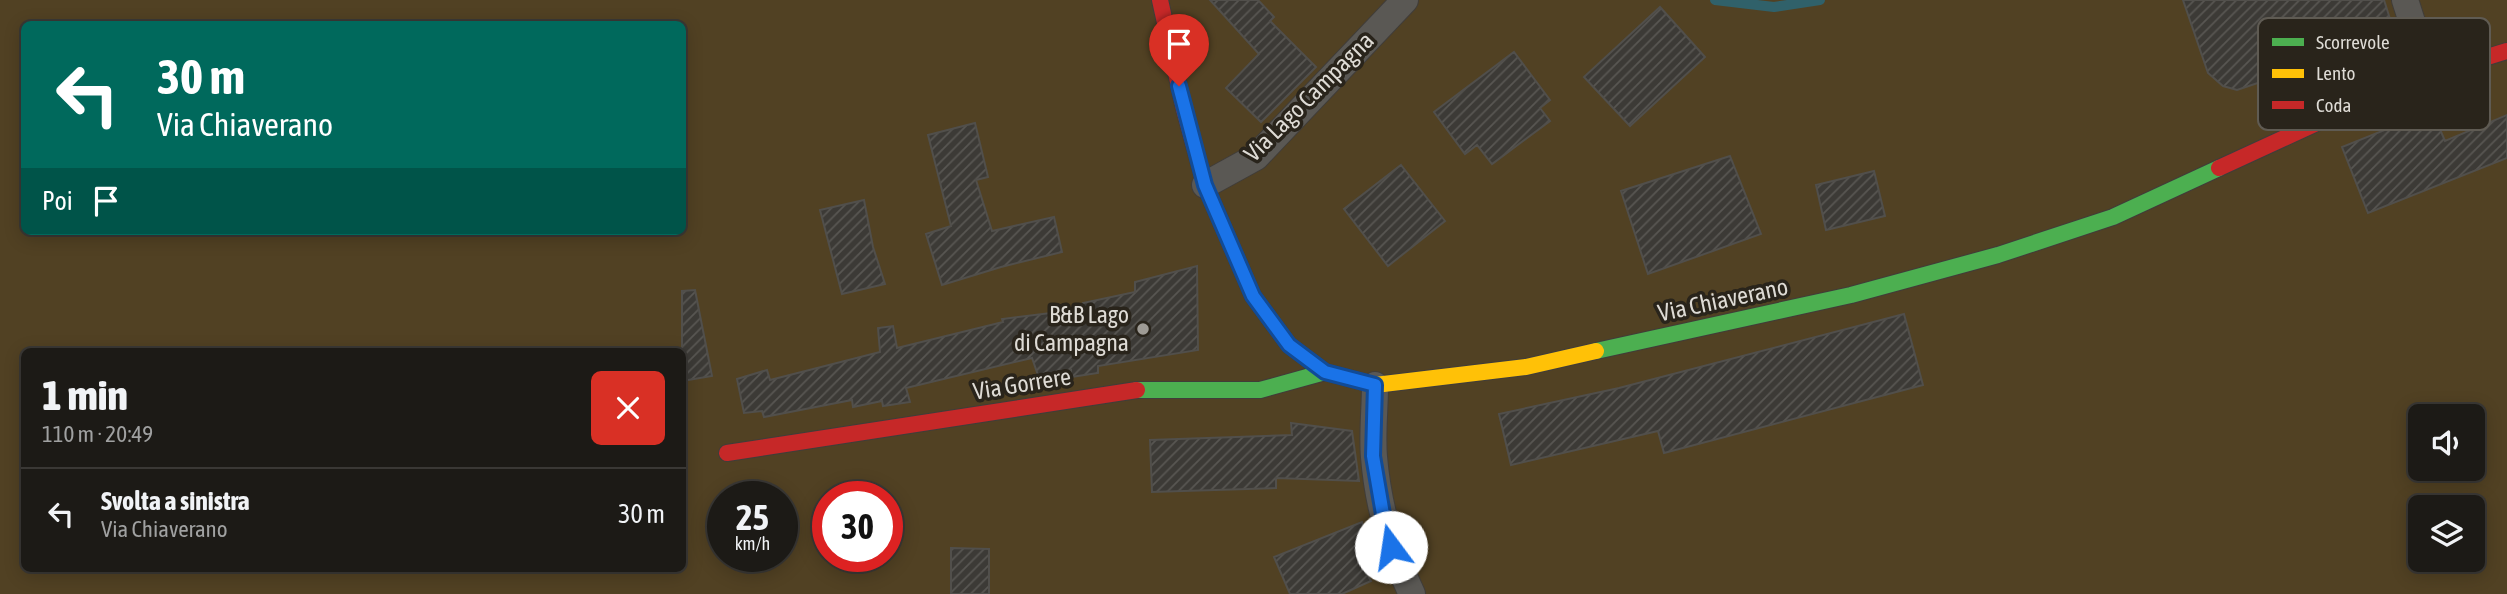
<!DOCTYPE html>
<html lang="it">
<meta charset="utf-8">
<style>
:root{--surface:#1c1a16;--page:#25231f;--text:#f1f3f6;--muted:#a0a1a1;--line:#3a3835}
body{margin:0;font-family:"Asap Condensed",sans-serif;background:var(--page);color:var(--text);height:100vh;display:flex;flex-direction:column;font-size:26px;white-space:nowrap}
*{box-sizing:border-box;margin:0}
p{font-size:23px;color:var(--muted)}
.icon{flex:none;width:38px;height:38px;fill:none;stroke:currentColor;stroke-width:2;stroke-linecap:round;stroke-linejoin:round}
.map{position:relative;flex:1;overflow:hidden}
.drawer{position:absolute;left:21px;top:348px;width:665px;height:224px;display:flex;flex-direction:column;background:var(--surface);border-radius:10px;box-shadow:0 4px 18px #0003,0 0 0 2px var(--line)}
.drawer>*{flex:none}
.banner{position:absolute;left:21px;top:21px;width:665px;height:214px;border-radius:10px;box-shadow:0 4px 18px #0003,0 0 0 2px var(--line);background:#00695c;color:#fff;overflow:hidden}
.controls{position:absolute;left:2408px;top:404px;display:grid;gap:14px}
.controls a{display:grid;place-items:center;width:77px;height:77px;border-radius:10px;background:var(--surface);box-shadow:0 4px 18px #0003,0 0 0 2px var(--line);font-size:35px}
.speed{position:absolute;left:707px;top:481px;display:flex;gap:14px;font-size:35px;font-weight:700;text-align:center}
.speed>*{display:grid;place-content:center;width:91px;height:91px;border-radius:50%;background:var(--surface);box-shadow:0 4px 18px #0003,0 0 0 2px var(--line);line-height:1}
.speed small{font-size:18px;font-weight:400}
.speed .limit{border:10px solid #d22;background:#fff;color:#111}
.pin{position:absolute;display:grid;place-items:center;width:60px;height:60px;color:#fff;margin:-72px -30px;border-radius:50% 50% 50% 0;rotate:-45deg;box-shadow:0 0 7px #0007}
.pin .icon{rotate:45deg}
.me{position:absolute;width:77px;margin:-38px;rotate:346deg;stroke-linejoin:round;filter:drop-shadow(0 0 5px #0008)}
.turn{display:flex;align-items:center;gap:24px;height:147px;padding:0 21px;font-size:32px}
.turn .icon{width:91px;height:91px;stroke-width:2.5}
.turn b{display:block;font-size:49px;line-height:60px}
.then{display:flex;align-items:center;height:66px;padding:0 21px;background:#0003;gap:14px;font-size:26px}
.round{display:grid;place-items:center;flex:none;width:74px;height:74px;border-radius:10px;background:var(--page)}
.summary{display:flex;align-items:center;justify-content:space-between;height:119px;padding:0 21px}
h1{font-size:42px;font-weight:800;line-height:52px}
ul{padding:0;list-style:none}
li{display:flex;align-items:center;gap:21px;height:91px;padding:0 21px;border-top:2px solid var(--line)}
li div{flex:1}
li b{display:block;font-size:26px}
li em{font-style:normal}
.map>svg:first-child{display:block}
.green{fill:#514123;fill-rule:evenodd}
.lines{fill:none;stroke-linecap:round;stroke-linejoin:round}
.stream{stroke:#30616a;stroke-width:10}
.building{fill:url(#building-hatch);stroke:#514f4b;stroke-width:2}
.street-casing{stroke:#403d3a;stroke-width:28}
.fast-casing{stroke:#403d3a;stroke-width:18}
.slow-casing{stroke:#403d3a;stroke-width:18}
.jam-casing{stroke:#403d3a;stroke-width:18}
.street{stroke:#5a5854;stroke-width:26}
.fast{stroke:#4caf50;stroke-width:16}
.slow{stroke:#ffc107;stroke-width:16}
.jam{stroke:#c62828;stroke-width:16}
.route-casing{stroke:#114b97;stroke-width:18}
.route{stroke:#1a73e8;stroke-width:12}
.poi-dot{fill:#9e9b95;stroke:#29241b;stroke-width:2.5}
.labels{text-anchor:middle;stroke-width:7;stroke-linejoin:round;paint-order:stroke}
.street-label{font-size:24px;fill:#dedbd5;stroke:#29241b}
.poi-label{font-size:24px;fill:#dedbd5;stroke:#29241b;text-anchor:end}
.key{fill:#29241b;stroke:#5f5b53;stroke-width:2}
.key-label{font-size:19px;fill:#dedbd5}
</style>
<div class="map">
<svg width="2507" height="594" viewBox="0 0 2507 594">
<defs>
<pattern id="building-hatch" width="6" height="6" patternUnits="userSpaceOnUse" patternTransform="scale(1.75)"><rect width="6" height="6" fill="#3c3a36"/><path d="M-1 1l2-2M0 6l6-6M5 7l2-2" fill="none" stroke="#585652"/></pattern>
</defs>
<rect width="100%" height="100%" fill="#26231e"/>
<path class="green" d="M0,0H2507V594H0ZM24,24H682V231H24ZM24,352H682V569H24ZM2420,416H2473V469H2420ZM723,497H782V556H723ZM828,497H887V556H828ZM2420,508H2473V560H2420Z"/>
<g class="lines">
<path class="stream" d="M1715,0L1774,7L1820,0"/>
</g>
<path class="building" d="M1210,0H1258L1274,17L1270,21L1316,67L1261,122L1226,88L1259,54Z
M2183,0H2384L2391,22L2348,36L2353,51L2237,90L2223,86L2208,73Z
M1660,7L1705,57L1630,126L1584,77Z
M1514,52L1550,100L1540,108L1550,121L1492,164L1477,145L1465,154L1434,112Z
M2432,111L2445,141L2507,115V158L2368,213L2342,147Z
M975,123L988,177L976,180L992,231L1054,217L1062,252L1001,267L942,285L926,234L951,226L928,135Z
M1730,156L1761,234L1648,274L1621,191Z
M1401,165L1445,221L1388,266L1344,209Z
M1874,171L1885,216L1826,230L1816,185Z
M864,200L873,247L885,284L842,294L820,210Z
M1197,266L1198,350L1098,366V373L1071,377V370L1039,378L1032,358L906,388L910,402L883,406L882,401L853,407L852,400L764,417L762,411L744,413L737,379L767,370L770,380L880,352L878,328L893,326L897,348L1003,322L1002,319L1084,309L1083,303L1135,292V282Z
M695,290L712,376L682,381V291Z
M1904,314L1923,385L1664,453L1658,431L1511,465L1499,414L1619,388Z
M1291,423L1352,431L1359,481L1276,478V488L1152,492L1150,440L1292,435Z
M1362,522L1378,566L1365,571L1371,581L1342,594H1290L1274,557Z
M951,548L989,549V594H951Z"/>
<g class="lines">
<g class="street-casing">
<path id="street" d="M2405,0L2429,75
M1205,185L1256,157L1405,0
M1375,385C1375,409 1372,434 1374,457C1378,505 1391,551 1412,594"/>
</g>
<g class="fast-casing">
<path id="fast" d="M1596,351L1851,295L1998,255L2113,217L2219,168
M1137,390H1260L1325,372"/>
</g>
<g class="slow-casing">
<path id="slow" d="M1253,296L1289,345L1325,372L1375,385L1526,367L1596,351"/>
</g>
<g class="jam-casing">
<path id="jam" d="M1160,0L1184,109L1205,185L1253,296
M2219,168L2345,110L2429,75L2507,51
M727,453L1137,390"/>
</g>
<use href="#street" class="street"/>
<use href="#fast" class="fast"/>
<use href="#slow" class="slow"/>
<use href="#jam" class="jam"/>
</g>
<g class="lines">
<g class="route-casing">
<path id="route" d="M1179,86L1205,185L1253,296L1289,345L1325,372L1375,385L1373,456L1384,520L1391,547"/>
</g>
<use href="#route" class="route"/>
</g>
<circle class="poi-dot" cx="1143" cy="329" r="7"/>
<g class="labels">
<g class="street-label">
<text transform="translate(1309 97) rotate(-45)" y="8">Via Lago Campagna</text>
<text transform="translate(1723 300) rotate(-12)" y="8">Via Chiaverano</text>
<text transform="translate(1022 384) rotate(-9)" y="8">Via Gorrere</text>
</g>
<g class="poi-label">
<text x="1129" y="323">B&amp;B Lago<tspan x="1129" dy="28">di Campagna</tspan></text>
</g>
</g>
<rect x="2258" y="18" width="232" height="112" rx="10" class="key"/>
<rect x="2272" y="38" width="32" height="8" fill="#4caf50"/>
<rect x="2272" y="69" width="32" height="9" fill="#ffc107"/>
<rect x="2272" y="101" width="32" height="8" fill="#c62828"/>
<g class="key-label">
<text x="2316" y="49">Scorrevole</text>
<text x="2316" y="80">Lento</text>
<text x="2316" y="112">Coda</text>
</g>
</svg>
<div class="controls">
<a><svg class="icon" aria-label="sound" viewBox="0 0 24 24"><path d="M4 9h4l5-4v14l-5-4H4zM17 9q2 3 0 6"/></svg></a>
<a><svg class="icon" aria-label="layers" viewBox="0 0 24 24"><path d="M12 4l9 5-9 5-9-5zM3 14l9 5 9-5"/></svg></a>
</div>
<div class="speed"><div>25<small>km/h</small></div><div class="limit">30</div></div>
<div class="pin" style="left:1179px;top:86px;background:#d93025"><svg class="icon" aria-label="arrive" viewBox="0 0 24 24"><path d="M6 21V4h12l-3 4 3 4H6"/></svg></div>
<svg class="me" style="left:1391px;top:547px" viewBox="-20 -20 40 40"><circle r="19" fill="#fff"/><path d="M0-13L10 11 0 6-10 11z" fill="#1a73e8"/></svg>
<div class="banner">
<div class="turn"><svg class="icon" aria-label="left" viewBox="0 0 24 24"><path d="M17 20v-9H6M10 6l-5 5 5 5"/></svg><div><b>30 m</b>Via Chiaverano</div></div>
<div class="then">Poi<svg class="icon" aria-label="arrive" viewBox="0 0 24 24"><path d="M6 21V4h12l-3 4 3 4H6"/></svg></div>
</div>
<section class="drawer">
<div class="summary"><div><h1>1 min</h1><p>110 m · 20:49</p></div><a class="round" style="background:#d93025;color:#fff"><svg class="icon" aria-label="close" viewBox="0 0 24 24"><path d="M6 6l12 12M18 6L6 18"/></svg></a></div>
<ul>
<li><svg class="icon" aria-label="left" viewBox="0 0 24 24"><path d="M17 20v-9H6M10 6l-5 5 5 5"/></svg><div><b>Svolta a sinistra</b><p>Via Chiaverano</p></div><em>30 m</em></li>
</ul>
</section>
</div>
